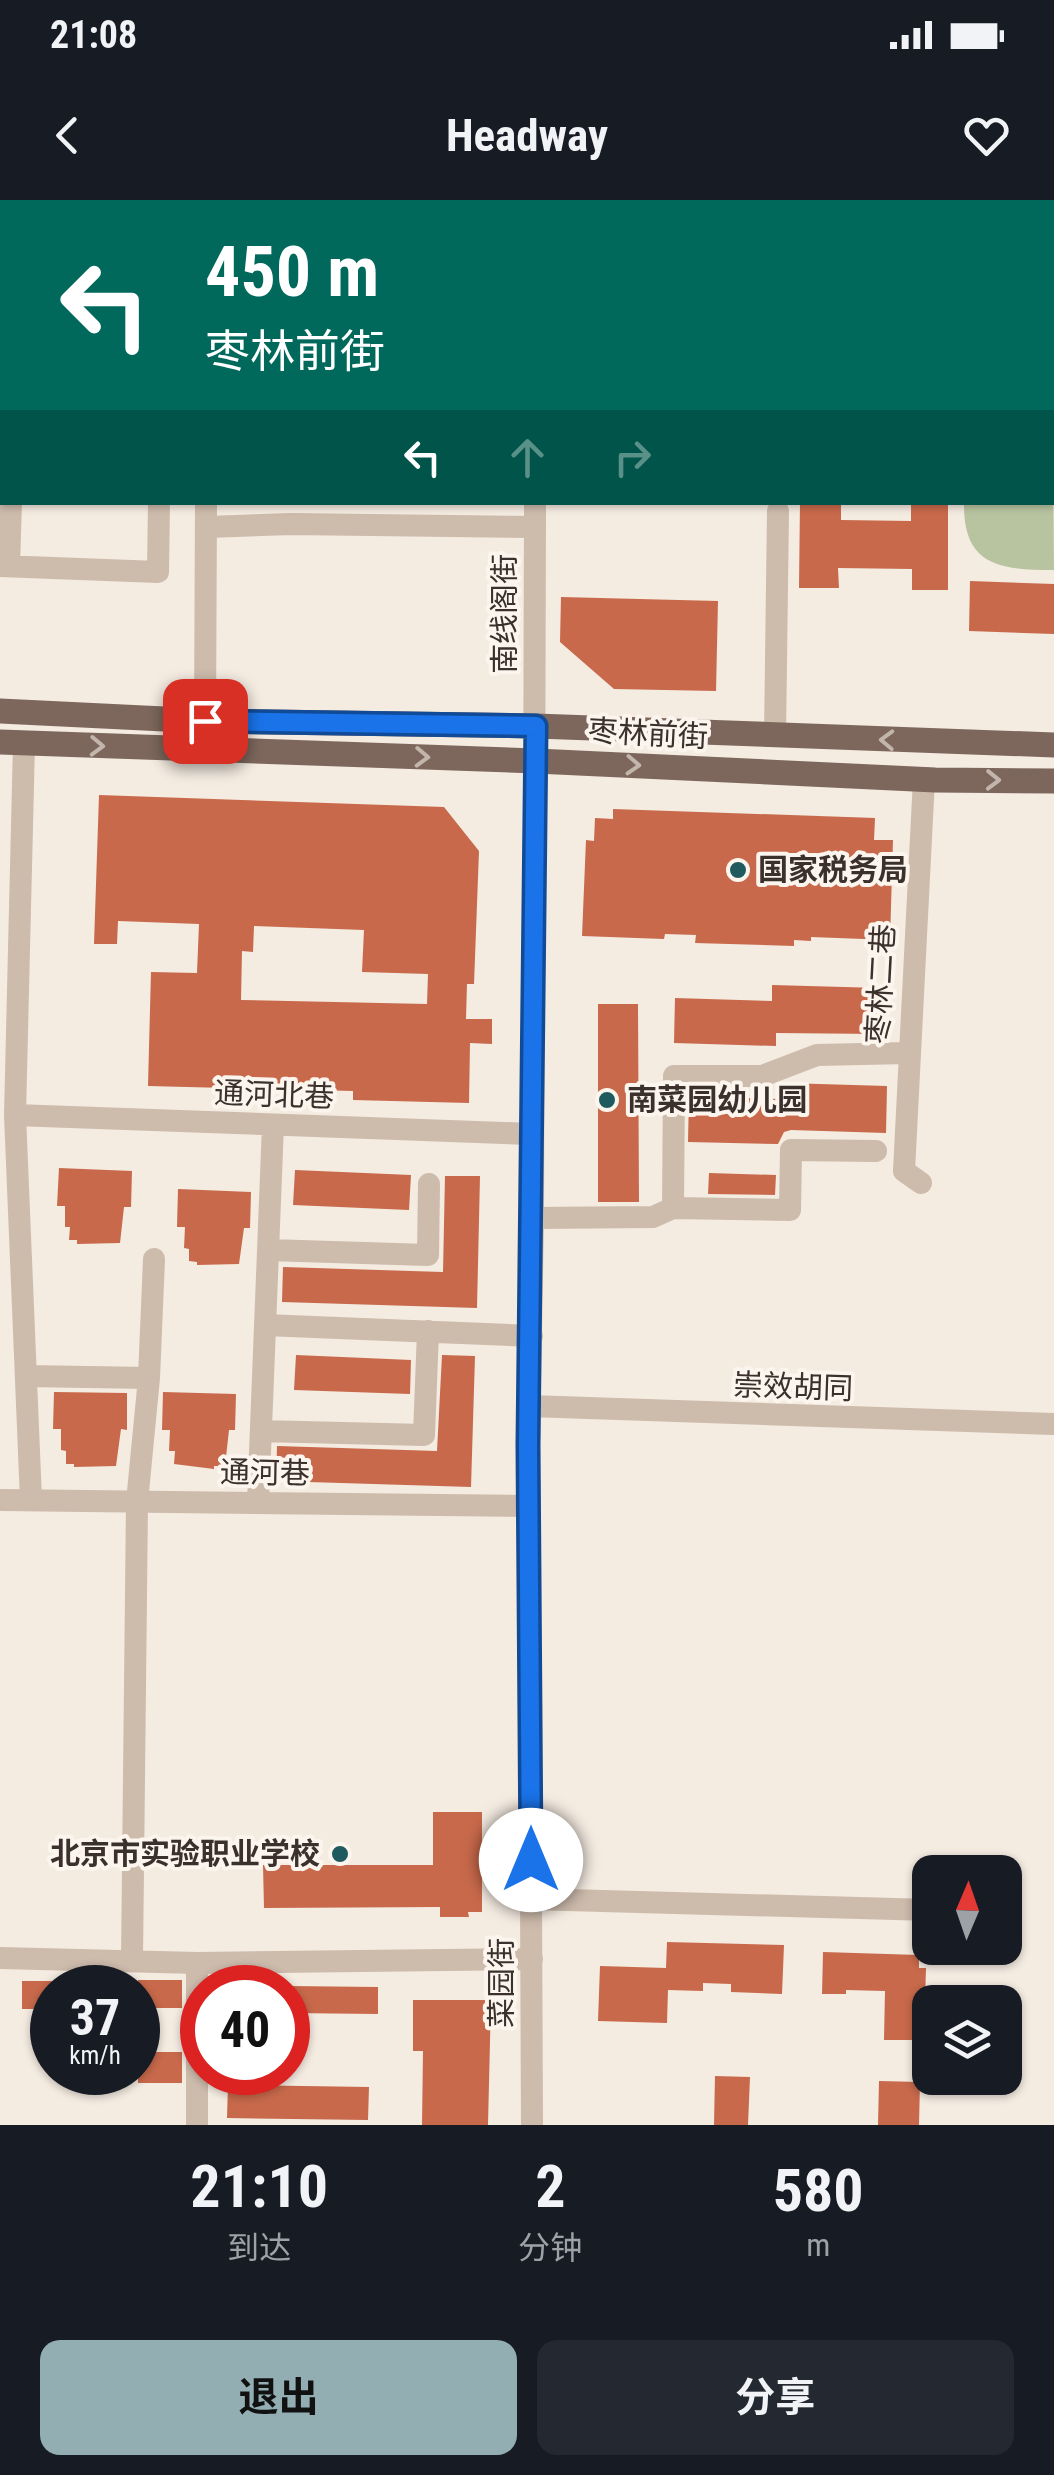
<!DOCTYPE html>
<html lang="zh">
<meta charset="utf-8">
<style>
:root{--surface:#171b24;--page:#242831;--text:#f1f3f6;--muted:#9ea1a6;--accent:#92aeb2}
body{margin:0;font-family:"Roboto Condensed","Noto Sans SC",sans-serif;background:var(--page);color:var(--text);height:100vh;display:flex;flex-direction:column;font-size:38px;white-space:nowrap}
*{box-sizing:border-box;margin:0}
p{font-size:32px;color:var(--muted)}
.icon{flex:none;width:55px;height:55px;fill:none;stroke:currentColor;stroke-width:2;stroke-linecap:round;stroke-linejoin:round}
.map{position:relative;height:1925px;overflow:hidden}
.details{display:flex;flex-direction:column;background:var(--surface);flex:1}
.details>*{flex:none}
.top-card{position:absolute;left:0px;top:0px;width:1055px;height:305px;box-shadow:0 2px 8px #0004;background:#00695c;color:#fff;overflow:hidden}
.needle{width:65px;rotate:2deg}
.controls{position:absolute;left:912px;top:1655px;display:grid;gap:20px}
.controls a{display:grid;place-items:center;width:110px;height:110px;border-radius:20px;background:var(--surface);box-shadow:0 2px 8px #0004;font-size:50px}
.speed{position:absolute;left:30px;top:1765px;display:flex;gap:20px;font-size:50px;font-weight:700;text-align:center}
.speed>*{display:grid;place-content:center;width:130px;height:130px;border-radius:50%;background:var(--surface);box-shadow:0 2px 8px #0004;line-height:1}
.speed small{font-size:25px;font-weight:400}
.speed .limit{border:15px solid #d22;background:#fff;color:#111}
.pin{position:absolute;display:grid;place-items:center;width:85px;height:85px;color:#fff;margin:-42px;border-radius:20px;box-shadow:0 5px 15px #0006}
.me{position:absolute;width:110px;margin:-55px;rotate:0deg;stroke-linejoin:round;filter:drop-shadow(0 0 8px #0008)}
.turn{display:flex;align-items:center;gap:35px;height:210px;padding:0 40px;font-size:45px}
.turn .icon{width:130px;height:130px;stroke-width:2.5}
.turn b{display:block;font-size:70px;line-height:85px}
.lanes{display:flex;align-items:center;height:95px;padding:0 40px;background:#0003;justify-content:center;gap:50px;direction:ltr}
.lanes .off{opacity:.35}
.eta{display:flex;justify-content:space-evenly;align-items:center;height:170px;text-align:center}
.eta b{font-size:60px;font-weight:700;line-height:70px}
.action{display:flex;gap:20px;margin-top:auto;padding:20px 40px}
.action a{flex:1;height:115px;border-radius:20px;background:var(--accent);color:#111;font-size:40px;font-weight:700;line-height:115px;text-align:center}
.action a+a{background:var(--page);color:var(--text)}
.status{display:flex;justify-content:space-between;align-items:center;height:70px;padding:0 50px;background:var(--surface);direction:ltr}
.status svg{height:28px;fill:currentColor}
header{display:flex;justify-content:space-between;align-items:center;height:130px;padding:0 40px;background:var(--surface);font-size:45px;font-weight:700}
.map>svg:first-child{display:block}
.green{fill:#b8c4a0}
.building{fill:#c8694b;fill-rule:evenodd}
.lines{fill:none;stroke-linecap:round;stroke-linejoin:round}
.minor{stroke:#cdbbac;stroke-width:22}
.major{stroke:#7d675c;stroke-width:25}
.oneway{stroke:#c2b5ac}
.route-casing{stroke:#114b97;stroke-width:25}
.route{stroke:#1a73e8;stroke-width:18}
.poi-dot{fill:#1f5a5e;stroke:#fbf5ee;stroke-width:4}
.labels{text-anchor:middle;stroke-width:8;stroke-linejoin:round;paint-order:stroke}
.street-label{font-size:30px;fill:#3b302b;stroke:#fbf5ee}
.poi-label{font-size:30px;font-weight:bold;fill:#3b302b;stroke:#fbf5ee;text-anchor:start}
</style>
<div class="status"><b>21:08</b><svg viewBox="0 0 49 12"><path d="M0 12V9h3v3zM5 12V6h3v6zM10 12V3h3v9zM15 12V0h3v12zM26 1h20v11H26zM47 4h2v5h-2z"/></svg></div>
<header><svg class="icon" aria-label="back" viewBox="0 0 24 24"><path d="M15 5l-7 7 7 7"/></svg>Headway<svg class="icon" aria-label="heart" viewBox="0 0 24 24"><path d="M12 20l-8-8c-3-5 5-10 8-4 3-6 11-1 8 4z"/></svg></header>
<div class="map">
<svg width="1054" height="1925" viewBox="0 0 1054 1925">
<rect width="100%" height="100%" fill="#f4ebe1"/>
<path class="green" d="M1053,243L1054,370C1000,370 963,366 964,303L1052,302Z"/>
<path class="building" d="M800,302H841V320L911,321V302H948V390H912V369L838,368L839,388H799Z
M970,381L1054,384V434L969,431Z
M561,397L718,401L716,491L614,489L560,442Z
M99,595L444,607L479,651L474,784H467L466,819H492V844L470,843L469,903L353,900V891L148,886L151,772L197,773L199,724L118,721L117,744H94ZM254,726L364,730L362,772L428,774L427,804L241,800L242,751L253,752Z
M613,609L875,618L874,640H893L890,740L811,737V741L794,740V746L695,743L696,735L665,734L664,739L582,736L586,640L594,641L595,618L613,619Z
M772,785L880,788L879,834L776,833V846L674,843L675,798L772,801Z
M598,804H638L639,1002H598Z
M785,883L887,886L886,933L791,930L784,932L778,944L688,942L689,896L779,899V885Z
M59,968L132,971L131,1007H124L120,1043L77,1044V1040H69L70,1027H65V1006H57Z
M295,970L411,975L409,1010L293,1005Z
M709,973L776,975L775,995L708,994Z
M445,976H480L477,1108L282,1102L283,1067L443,1072Z
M178,989L251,992L250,1028H244L239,1064L197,1065V1062L189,1061V1049L184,1048L185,1027H177Z
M296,1155L411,1160L410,1194L294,1190Z
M442,1155L475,1156L471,1287L276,1281L277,1246L437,1251Z
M54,1192L127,1193V1230L121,1229L116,1266L74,1267V1264H66V1251L61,1250V1229H53Z
M163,1192L236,1194L235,1230H229L225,1266H214V1269L174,1264L175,1251H169L170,1230H162Z
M433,1612H482V1712H468L469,1717H440V1707L264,1708L263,1665H433Z
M667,1742L784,1745L782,1794L731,1792V1784L703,1783V1791L668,1790L667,1823L598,1821L600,1766L666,1768Z
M823,1752L919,1755V1768H926L924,1834H914V1840H884L885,1791L846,1790V1794H822Z
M138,1780H182V1808H138Z
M22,1781H52V1809H22Z
M288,1786L378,1787V1814L288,1813Z
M413,1800H491L488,1925H422L423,1851H413Z
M138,1852H182V1883H138Z
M715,1876L750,1877L748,1925H714Z
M879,1881L920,1882L919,1925H878Z
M228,1885L369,1887L368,1920L227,1918Z"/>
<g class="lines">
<path class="minor" d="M530,0L531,2
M1045,0V2
M670,2L671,0
M0,201H2
M207,327L291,324L535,327
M0,366L158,372L159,302
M9,366L11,302
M205,521L206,302
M775,536L778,311
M24,543L15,915L31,1300
M15,915L532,934
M876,951L791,950L790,1010L673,1008L674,876H762L817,855L907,853
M921,983L904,971L924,579
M533,1018L653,1017L673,1008
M268,1050L428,1055L429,984
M265,1125L532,1136
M26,1176L149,1178L154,1059
M530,1206L1054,1224
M261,1231L424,1235L428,1131
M0,1300L529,1306
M258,1303L273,925
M531,1699L930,1710
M0,1758L197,1763L532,1759
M132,1760L137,1302L149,1178
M197,1925V1763
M532,1925L529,1245L533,1018L535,302"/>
<path class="major" d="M0,511L205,521L536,526L1054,545
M0,542L536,561L935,580L1054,581"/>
</g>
<defs><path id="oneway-chevron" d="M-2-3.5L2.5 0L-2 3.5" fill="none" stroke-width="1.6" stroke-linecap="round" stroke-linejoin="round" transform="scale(2.5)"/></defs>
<g class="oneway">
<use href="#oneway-chevron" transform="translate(887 540) rotate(-178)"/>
<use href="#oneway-chevron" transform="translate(97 546) rotate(2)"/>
<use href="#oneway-chevron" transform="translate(422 557) rotate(2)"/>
<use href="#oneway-chevron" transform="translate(633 565) rotate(3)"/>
<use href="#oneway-chevron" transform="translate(993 580) rotate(1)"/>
</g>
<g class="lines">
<g class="route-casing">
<path id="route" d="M205,521L536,526L528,1245L531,1660"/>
</g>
<use href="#route" class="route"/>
</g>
<g class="poi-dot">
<circle cx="738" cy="670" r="10"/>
<circle cx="607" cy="900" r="10"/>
<circle cx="340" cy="1654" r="10"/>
</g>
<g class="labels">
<g class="street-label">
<text transform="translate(505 414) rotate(-90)" y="10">南线阁街</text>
<text transform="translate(648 534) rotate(3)" y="10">枣林前街</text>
<text transform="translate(881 784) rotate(-87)" y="10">枣林二巷</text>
<text transform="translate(274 895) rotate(2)" y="10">通河北巷</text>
<text transform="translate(793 1187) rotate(2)" y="10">崇效胡同</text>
<text transform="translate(265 1273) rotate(1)" y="10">通河巷</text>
<text transform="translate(502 1783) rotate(-90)" y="10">菜园街</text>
</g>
<g class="poi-label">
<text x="758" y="680">国家税务局</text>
<text x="627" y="910">南菜园幼儿园</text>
<text x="320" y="1664" text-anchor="end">北京市实验职业学校</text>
</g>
</g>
</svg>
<div class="controls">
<a><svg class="needle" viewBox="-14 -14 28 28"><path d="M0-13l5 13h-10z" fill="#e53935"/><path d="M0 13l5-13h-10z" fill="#9ea1a6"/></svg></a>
<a><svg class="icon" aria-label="layers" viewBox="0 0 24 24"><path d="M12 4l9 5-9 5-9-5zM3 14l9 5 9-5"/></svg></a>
</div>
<div class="speed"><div>37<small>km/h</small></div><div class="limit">40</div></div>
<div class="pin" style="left:205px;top:521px;background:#d93025"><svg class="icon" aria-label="arrive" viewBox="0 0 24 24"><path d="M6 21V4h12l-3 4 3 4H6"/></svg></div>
<svg class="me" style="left:531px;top:1660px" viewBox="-20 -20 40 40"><circle r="19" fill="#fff"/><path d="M0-13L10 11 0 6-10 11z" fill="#1a73e8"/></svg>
<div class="top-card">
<div class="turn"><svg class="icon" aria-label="left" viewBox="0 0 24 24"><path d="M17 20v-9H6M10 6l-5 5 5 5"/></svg><div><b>450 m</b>枣林前街</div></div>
<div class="lanes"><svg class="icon" aria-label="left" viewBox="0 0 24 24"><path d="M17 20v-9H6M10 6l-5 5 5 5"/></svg><svg class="icon off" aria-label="ahead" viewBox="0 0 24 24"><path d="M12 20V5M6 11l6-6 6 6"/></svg><svg class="icon off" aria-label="right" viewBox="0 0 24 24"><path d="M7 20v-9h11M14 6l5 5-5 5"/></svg></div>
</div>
</div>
<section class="details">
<div class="eta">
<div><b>21:10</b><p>到达</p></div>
<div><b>2</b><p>分钟</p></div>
<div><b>580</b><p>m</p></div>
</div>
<div class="action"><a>退出</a><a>分享</a></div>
</section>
